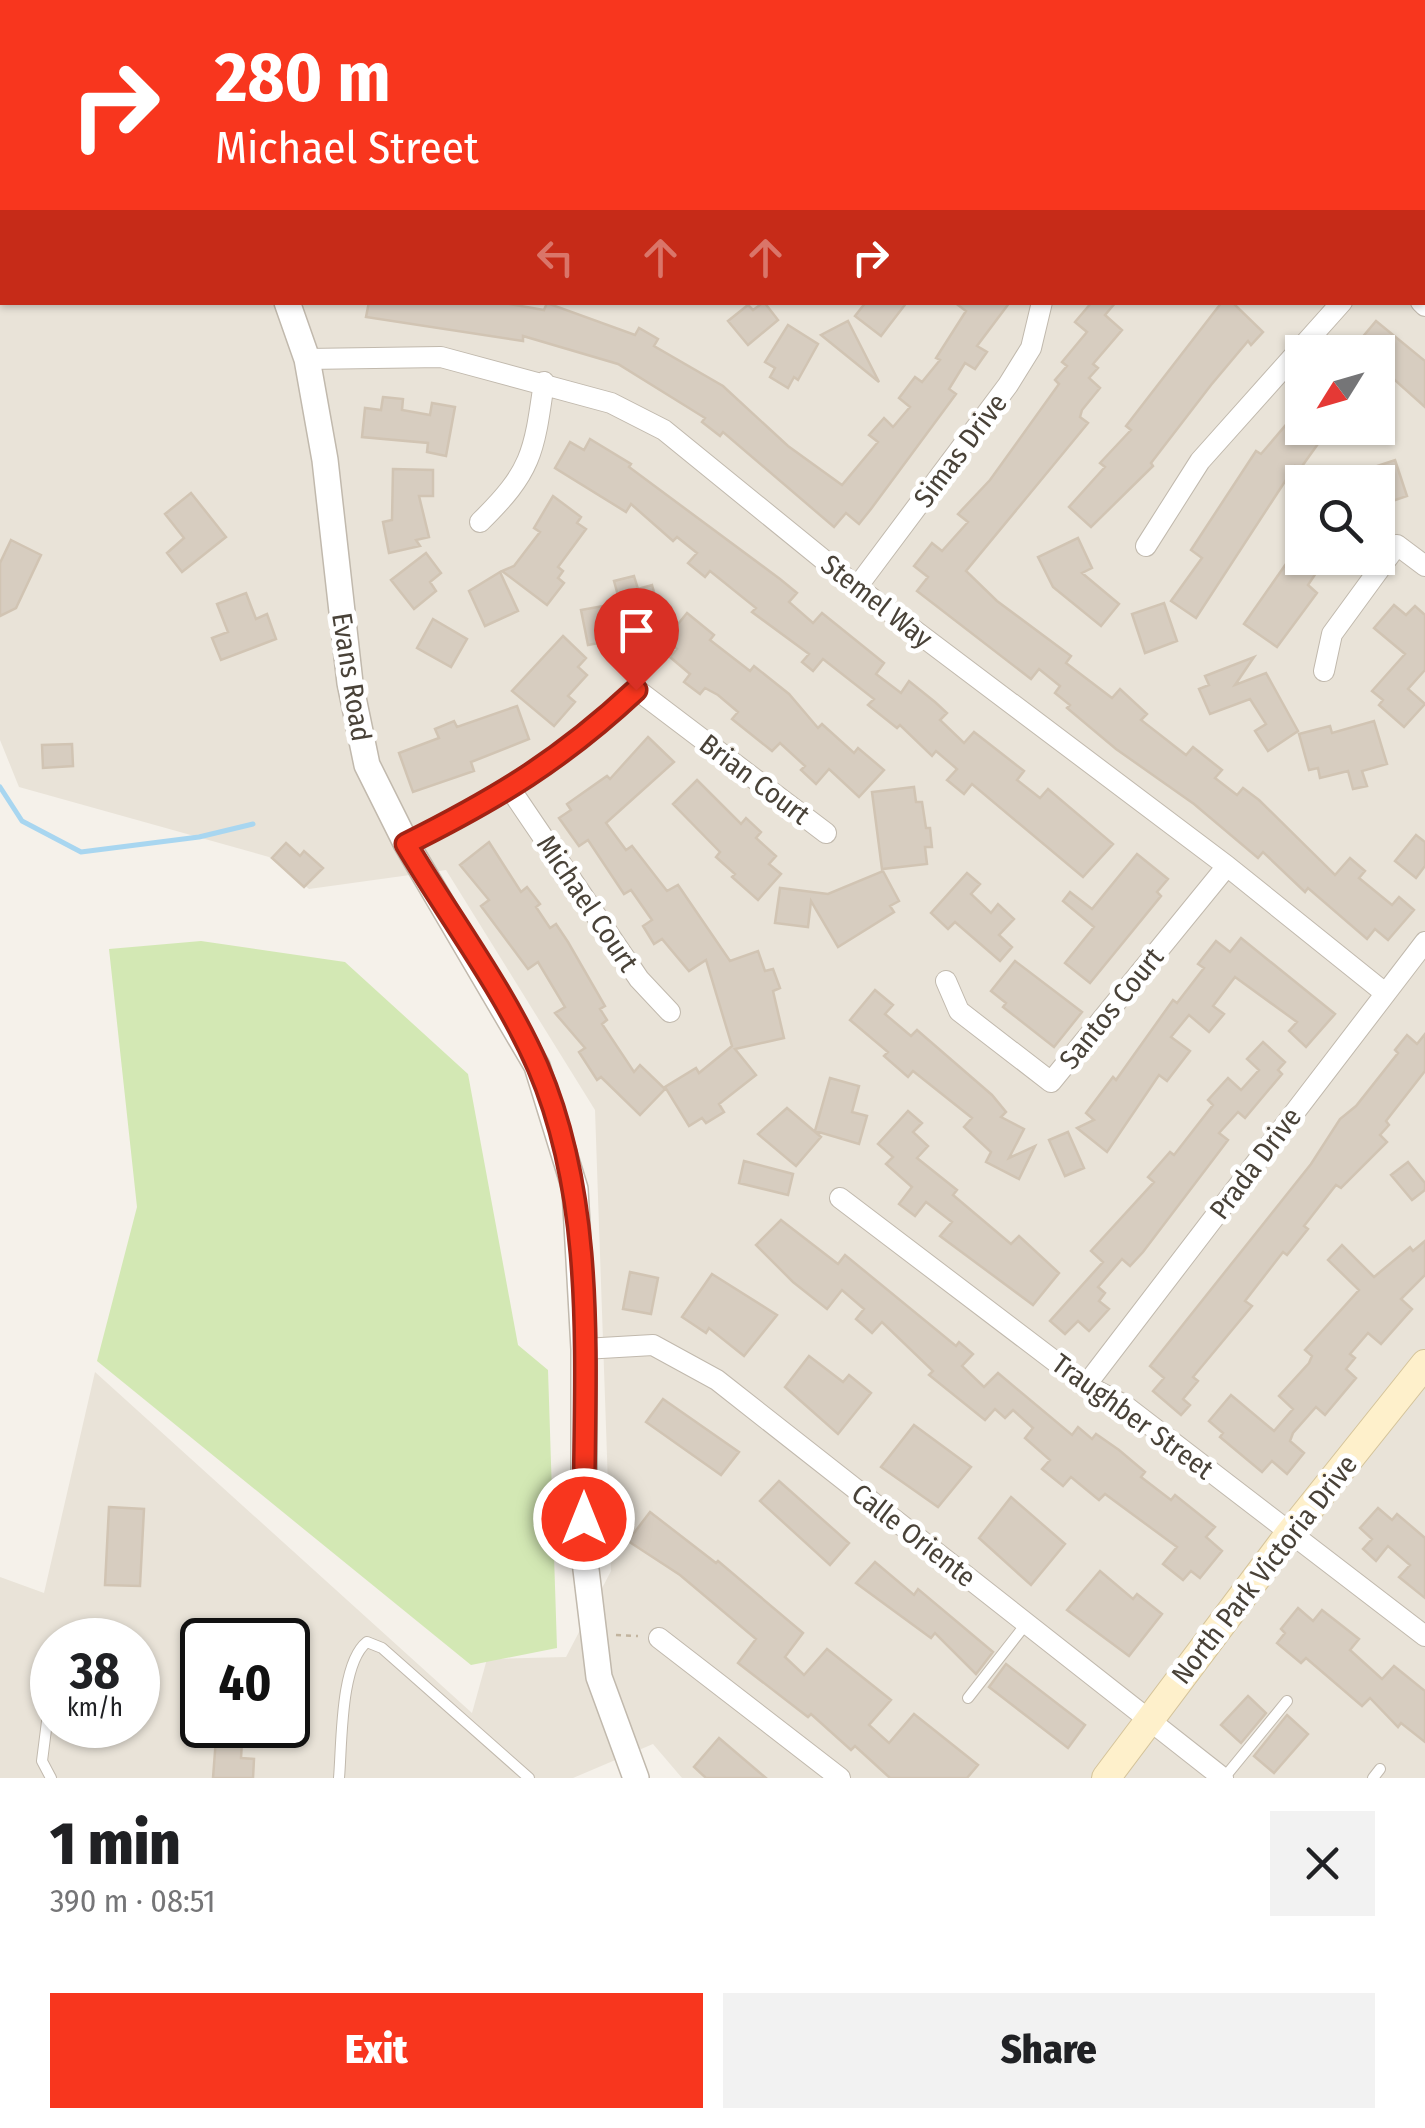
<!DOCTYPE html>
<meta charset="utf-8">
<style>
:root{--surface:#fff;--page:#f2f2f2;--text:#202124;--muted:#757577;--accent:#f8361e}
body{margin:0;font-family:"Fira Sans Condensed",sans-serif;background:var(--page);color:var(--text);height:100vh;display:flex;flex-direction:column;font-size:38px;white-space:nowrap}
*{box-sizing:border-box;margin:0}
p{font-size:32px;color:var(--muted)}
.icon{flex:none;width:55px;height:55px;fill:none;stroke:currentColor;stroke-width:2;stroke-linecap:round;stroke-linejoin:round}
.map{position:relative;height:1778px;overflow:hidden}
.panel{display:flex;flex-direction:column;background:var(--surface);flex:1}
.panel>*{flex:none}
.top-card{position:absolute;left:0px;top:0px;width:1425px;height:305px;box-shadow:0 2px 8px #0004;background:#f8361e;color:#fff;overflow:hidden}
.needle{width:65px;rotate:233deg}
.fabs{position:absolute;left:1285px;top:335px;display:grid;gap:20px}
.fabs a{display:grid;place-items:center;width:110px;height:110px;border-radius:0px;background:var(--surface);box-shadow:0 2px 8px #0004;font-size:50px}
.speed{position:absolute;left:30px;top:1618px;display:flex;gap:20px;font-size:50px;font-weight:700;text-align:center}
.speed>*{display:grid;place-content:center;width:130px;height:130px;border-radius:50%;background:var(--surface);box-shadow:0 2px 8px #0004;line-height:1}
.speed small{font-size:25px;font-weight:400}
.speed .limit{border:5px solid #111;border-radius:15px;background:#fff;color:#111}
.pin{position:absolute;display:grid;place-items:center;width:85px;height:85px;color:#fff;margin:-102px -42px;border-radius:50% 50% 50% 0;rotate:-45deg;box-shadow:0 0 10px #0007}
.pin .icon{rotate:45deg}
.me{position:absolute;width:110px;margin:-55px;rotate:0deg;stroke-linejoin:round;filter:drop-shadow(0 0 8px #0008)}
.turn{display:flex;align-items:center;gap:35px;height:210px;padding:0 50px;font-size:45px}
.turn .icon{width:130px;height:130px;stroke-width:2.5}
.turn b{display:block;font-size:70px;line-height:85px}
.lanes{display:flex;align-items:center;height:95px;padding:0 50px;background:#0003;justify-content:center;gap:50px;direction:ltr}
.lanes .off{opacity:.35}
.round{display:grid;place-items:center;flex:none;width:105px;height:105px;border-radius:0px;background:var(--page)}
.head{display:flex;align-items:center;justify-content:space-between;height:170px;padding:0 50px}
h1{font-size:60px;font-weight:800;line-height:75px}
.primary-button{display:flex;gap:20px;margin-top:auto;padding:20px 50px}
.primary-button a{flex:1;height:115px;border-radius:0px;background:var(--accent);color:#fff;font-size:40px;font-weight:800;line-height:115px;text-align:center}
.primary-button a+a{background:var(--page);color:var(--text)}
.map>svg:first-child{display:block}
.residential{fill:#e9e3d8;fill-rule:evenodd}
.education{fill:#eee6d4}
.green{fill:#d3e8b4}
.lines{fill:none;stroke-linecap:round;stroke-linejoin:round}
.stream{stroke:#a8d6f0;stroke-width:5}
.building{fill:#d7cdc0;stroke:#d1c4b3;stroke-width:2.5}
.service-casing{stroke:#c1b9ad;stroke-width:12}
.minor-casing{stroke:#c1b9ad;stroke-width:22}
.tertiary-casing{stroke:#c1b9ad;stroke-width:28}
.secondary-casing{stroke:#d4c39a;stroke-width:30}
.path{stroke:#c2b49e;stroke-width:2.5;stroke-dasharray:5 5;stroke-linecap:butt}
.service{stroke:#fff;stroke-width:10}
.minor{stroke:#fff;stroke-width:20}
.tertiary{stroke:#fff;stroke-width:25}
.secondary{stroke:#fef0cb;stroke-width:28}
.route-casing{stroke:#a12314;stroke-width:25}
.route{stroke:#f8361e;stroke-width:18}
.labels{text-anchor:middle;stroke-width:10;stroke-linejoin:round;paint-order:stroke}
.street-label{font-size:28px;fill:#494238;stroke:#fff}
</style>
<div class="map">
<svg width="1425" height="1778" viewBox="0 0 1425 1778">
<rect width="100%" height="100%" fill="#f5f1ea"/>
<path class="residential" d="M0,0H1425V1778H682L653,1744L573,1778H0V1577L44,1593L95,1372L472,1713L487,1659L566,1657L611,1571L595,1110L446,870L309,889L269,857L19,787L0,740ZM2,2H1422V302H2ZM1302,352H1378V428H1302ZM1302,482H1378V558H1302ZM52,1640H138V1725H52ZM202,1640H288V1725H202Z"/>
<path class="education" d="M1066,0H1425V171L1423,174L1422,2Z"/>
<path class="green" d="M201,941L345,962L468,1074L518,1345L548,1370L557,1648L471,1665L97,1361L137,1207L109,949Z"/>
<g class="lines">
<path class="stream" d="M0,787L22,821L81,852L199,837L253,824"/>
</g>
<path class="building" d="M369,302H498L544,310L547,303L635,335L639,328L658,339L654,346L723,386L788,446L842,485L878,442L869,435L884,418L893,427L910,407L899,398L915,377L922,382L940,360L936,358L966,311L954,302H1010L977,346L987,352L975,369L965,363L949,389L956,394L871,509L859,524L846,513L834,527L723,432L720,436L702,422L705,418L618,364L523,336V341L366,317Z
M764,302L778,320L748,345L728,321L748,305L753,310Z
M866,302H907L881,336L855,316Z
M1092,302H1116L1105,315L1122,330L1093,364L1098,368L1089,378L1100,388L1082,410L1080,417L1088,423L966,571L997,601L1071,656L1066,663L1112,698L1120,689L1147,714L1141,720L1186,755L1193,747L1222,770L1215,778L1237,795L1243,788L1259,800L1335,875L1350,858L1365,871L1359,878L1392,905L1399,897L1414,910L1388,940L1375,929L1367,939L1308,888L1305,892L1263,852L1258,858L1194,804L1116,749L1067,708L1070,705L1055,693L1060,686L1039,669L1031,679L917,591L928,577L914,566L932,543L942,551L968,522L958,514L990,480L1059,384L1055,380L1067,366L1062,362L1087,332L1075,322Z
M1222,302H1232L1263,332L1251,345L1248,341L1211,385L1151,463L1153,466L1091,527L1069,507L1105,467L1100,463L1131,430L1126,426Z
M848,321L879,382L821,335Z
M1376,321L1425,361V407L1378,365V352H1350Z
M788,325L818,344L798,380L794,377L788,388L770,377L775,368L765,362Z
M383,397L403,399L402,410L430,415L432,403L455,407L446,456L427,452L428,443L362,437L365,408L381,410Z
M1302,406V428L1320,441L1300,469L1295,466L1196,618L1171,601L1202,558L1191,550L1256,451L1261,454Z
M590,439L631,464L629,467L780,579L797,593L789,602L813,623L822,613L884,663L876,674L901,693L909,681L935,702L947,713L940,720L964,743L974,732L1024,771L1017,780L1040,798L1048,789L1113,844L1083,877L972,784L964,794L947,780L957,769L936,751L932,756L900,725L897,728L868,705L874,699L823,659L813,671L802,662L809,654L752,612L756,608L710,571L705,577L688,563L697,553L677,537L673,541L631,504L626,512L555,468L570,442L584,450Z
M1395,460L1407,496L1378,506V482H1369L1365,470Z
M393,469L433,470V496H419L429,537L416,540L420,546L389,553L383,522L392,520Z
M191,493L226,537L182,572L167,553L184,538L165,514Z
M553,496L581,517L577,523L586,529L558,567L563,571L558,578L564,583L547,605L502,571L514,566L540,532L534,528Z
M1078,538L1092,568L1082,573L1119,604L1101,626L1053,587L1038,557Z
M11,540L41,555L16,608L0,616V563Z
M1302,541V558H1326L1308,585L1317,593L1277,647L1244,624Z
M426,553L441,573L430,582L436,591L414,609L391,580Z
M500,572L518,611L485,626L469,591Z
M634,576L638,589L652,585L666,635L632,644L630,637L588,645L581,610L620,603L614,581Z
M246,593L256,619L267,614L276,639L221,660L212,638L228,632L217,604Z
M1164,603L1177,641L1145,653L1132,614Z
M1394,605L1406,615L1415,606L1425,615V670L1408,689L1425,704L1404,727L1379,705L1383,700L1372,691L1405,654L1374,628Z
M687,613L714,635L710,640L750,671L754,666L789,694L818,728L822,724L854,753L858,748L884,770L859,797L829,769L816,784L801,770L805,766L780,743L772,751L732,719L738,712L718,695L705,688L700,694L684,682L690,674L670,657L677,649L665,640Z
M433,619L467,639L451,667L417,648Z
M563,636L586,658L578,667L587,675L568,696L575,702L554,726L512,691Z
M1254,657L1235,685L1266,673L1298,731L1268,751L1255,731L1266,724L1250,699L1210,714L1199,689L1209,685L1205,676Z
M517,706L529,739L471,762L474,771L413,792L399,753L439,738L435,729L454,721L457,727Z
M1374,721L1387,764L1362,771L1367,786L1353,789L1348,771L1320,778L1318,768L1309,770L1299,734L1330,726L1332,733Z
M648,737L674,762L606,823L626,850L632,846L667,891L678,885L730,961L758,951L765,971L773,969L780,988L773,991L784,1038L735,1049L756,1075L719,1104L724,1112L706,1123L702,1118L689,1126L665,1087L696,1068L699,1073L732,1046L706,960L689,971L662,939L654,944L643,926L652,920L631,890L624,894L588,840L579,846L559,818L571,810L567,804L607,776L610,779Z
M72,744L73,766L43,768L42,745Z
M697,780L741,824L746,818L761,832L756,838L776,856L769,864L781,874L758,900L732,877L735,874L716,857L720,852L673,804Z
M914,787L916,802H922L926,828H930L932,847H925L927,864L882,869L872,792Z
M1416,835L1425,842V866L1416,878L1395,861Z
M489,842L521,892L527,887L540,904L536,907L550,928L556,924L568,942L605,1006L600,1009L607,1020L602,1024L634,1072L640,1065L665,1089L640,1115L601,1077L597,1080L579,1052L585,1048L555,1013L565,1007L538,962L528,969L481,906L489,900L460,865Z
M286,843L300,856L304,851L323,868L304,887L272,858Z
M1137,854L1168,879L1157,892L1161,896L1090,983L1065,963L1094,927L1063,901L1070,892L1092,909Z
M883,871L899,901L890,906L894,912L838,947L811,901L808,927L775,923L780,888L828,894Z
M967,873L980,884L971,894L991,913L998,904L1014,919L999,935L1012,947L1000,961L955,922L948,929L931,913Z
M1241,938L1335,1014L1306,1047L1289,1031L1297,1022L1235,977L1213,1006L1224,1014L1209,1032L1189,1015L1171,1037L1190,1051L1167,1081L1159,1075L1107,1152L1077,1128L1094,1120L1086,1113L1113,1077L1116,1080L1173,1000L1177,1003L1204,968L1198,964L1216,941L1230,952Z
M1015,961L1082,1012L1054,1047L1003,1007L1006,1003L991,991Z
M875,990L893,1005L885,1014L911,1036L917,1030L992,1095L1006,1112L1001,1117L1024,1129L1009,1158L1035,1146L1019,1179L986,1162L991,1152L964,1127L972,1118L913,1071L908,1077L884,1056L888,1052L850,1020Z
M1425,1034V1071L1386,1121L1389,1125L1380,1135L1387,1142L1341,1188L1336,1185L1304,1226L1308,1229L1287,1255L1283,1252L1245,1301L1252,1306L1193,1377L1198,1381L1183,1399L1190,1405L1181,1415L1153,1391L1164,1378L1150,1366L1311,1164L1340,1119L1356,1106L1398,1053L1395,1050L1407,1035L1417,1044Z
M1263,1042L1285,1062L1278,1070L1282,1074L1245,1118L1238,1112L1219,1133L1228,1140L1143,1252L1130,1266L1122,1259L1098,1287L1105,1293L1099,1301L1109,1309L1089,1331L1078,1321L1065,1334L1050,1321L1103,1262L1091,1251L1154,1182L1148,1177L1170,1152L1174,1155L1213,1105L1208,1100L1228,1078L1241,1090L1259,1070L1247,1059Z
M830,1078L859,1086L852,1112L867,1116L859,1144L815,1131Z
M787,1108L821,1137L796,1166L758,1134Z
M908,1111L922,1123L913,1132L928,1146L917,1158L957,1190L953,1195L1011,1244L1019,1236L1059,1273L1033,1305L940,1236L952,1222L926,1202L915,1216L899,1204L912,1187L886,1164L893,1157L878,1144Z
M1068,1132L1084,1168L1065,1176L1049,1140Z
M744,1161L793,1174L788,1195L739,1183Z
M1408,1162L1425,1183V1190L1412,1200L1391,1175Z
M781,1220L838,1264L845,1255L956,1346L959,1342L973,1354L962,1366L984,1387L998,1373L1072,1435L1078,1427L1092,1439L1096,1434L1119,1450L1145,1472L1141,1477L1171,1500L1175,1495L1215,1527L1206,1537L1222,1551L1200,1578L1191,1571L1183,1580L1163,1564L1177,1547L1105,1494L1099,1500L1071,1477L1063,1486L1042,1469L1050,1460L1025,1438L1033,1428L1013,1410L1005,1418L995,1409L985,1420L929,1375L933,1371L882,1322L872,1333L856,1319L864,1309L842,1290L827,1309L793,1282L756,1245Z
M1425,1241V1275L1401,1299L1412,1309L1381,1344L1368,1333L1350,1354L1355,1358L1346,1369L1356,1378L1325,1415L1316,1407L1293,1433L1290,1441L1304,1453L1287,1474L1272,1461L1262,1472L1220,1437L1223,1433L1209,1421L1231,1395L1274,1431L1293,1409L1279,1396L1309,1363L1312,1356L1305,1350L1359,1290L1328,1260L1342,1245L1374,1277L1410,1247L1413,1251Z
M630,1272L658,1278L651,1314L623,1309Z
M712,1274L777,1315L744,1356L709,1328L706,1333L682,1317Z
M809,1356L843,1382L849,1375L871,1393L838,1434L785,1387Z
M663,1399L739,1452L721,1475L646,1422Z
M914,1425L971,1467L938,1507L881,1467Z
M779,1481L849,1543L830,1565L760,1501Z
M1011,1497L1065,1544L1031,1585L979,1538Z
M109,1507L144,1509L140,1586L105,1585Z
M1378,1508L1392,1520L1397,1514L1425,1538V1598L1399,1577L1410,1565L1388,1546L1376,1561L1363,1549L1372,1539L1360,1528Z
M650,1512L716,1563L718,1561L803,1633L785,1657L804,1675L827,1649L891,1700L869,1725L889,1743L914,1714L978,1765L967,1778H890L855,1746L851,1750L811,1714L808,1717L738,1663L756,1639L680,1575L628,1541Z
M875,1562L914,1595L918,1589L993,1652L976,1674L935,1633L931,1638L856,1583Z
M1100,1571L1133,1599L1137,1594L1162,1614L1129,1656L1067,1610Z
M1298,1608L1313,1621L1322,1610L1359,1639L1350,1650L1382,1679L1394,1666L1425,1691V1742L1401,1723L1398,1727L1370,1698L1362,1706L1306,1658L1301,1663L1277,1643L1285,1633L1281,1629Z
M1006,1664L1085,1725L1068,1748L989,1687Z
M1248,1696L1266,1713L1241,1743L1221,1725Z
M1287,1715L1308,1734L1274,1773L1254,1756Z
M217,1725H243L241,1758L254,1759L253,1778H213Z
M719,1738L766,1778H706L694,1767Z"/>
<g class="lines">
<g class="service-casing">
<path id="service" d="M1422,87L1425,88
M968,1698L1026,1624
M51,1778L42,1761L52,1682
M339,1778C342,1744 340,1663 367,1642L382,1648L529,1778
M1224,1778L1287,1701
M1373,1778L1380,1769"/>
</g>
<g class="minor-casing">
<path id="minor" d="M241,0L246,2
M684,0L687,2
M1033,0L1036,2
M373,2V0
M1422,205L1425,202
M1421,302L1425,306
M307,359L441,357L611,403L664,430L857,587L1227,866L1385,993
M480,522C532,471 534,453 544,382
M1146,546L1200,461L1342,302
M857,587L1008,385L1031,348L1042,302
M1324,671L1332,634L1397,545L1425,566
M511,790L639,979L670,1012
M406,843C498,799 561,760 636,689L826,833
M946,981L959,1011L1051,1082L1227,866
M840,1198L1086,1385L1124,1405L1425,1636
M584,1349L653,1345L717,1380L1223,1778
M1086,1385L1425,942
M659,1638L840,1778"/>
</g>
<g class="tertiary-casing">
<path id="tertiary" d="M96,0L98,2
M287,302L307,359L325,460L350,683L367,765L406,843L537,1066L575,1189L584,1349V1553L599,1677L636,1778"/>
</g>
<g class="secondary-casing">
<path id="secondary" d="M1106,1778L1290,1533L1425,1364"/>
</g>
<path class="path" d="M616,1635L638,1636"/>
<use href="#service" class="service"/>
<use href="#minor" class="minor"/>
<use href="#tertiary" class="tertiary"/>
<use href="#secondary" class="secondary"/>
</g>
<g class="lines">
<g class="route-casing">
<path id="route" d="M584,1519C584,1370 598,1207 538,1067C504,989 449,917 406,844C498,798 561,760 636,690"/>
</g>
<use href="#route" class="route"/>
</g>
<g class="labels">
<g class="street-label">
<text transform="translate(960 450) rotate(-53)" y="10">Simas Drive</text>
<text transform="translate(877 601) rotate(38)" y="10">Stemel Way</text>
<text transform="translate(352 677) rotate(81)" y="10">Evans Road</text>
<text transform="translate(755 779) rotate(37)" y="10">Brian Court</text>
<text transform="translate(588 903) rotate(56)" y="10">Michael Court</text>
<text transform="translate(1111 1008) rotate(-51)" y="10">Santos Court</text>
<text transform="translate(1255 1163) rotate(-53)" y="10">Prada Drive</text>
<text transform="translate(1133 1416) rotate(36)" y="10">Traughber Street</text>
<text transform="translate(914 1535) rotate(38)" y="10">Calle Oriente</text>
<text transform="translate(1264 1569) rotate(-52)" y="10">North Park Victoria Drive</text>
</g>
</g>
</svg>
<div class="fabs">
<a><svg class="needle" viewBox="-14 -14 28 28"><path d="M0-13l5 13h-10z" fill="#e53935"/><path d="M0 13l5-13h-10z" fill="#757577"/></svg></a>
<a><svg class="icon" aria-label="search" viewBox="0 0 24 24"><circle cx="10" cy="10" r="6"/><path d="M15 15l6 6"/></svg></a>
</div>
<div class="speed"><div>38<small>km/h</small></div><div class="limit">40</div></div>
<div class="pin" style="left:636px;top:690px;background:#d93025"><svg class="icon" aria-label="arrive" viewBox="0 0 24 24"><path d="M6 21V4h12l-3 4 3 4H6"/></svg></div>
<svg class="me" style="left:584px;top:1519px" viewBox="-20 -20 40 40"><circle r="17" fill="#f8361e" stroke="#fff" stroke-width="3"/><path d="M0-11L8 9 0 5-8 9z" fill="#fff"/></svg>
<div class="top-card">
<div class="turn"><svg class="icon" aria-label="right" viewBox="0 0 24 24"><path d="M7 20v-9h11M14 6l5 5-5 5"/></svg><div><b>280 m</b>Michael Street</div></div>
<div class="lanes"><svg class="icon off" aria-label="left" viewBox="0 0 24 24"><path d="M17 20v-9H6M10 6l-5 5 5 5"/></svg><svg class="icon off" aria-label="ahead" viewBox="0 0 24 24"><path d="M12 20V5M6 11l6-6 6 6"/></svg><svg class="icon off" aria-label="ahead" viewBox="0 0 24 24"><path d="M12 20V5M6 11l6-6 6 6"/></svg><svg class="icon" aria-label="right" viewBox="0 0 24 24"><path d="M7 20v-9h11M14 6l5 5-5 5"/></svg></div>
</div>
</div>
<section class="panel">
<div class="head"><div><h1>1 min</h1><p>390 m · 08:51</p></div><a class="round"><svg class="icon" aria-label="close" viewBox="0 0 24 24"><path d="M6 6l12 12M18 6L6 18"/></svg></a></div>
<div class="primary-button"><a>Exit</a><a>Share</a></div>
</section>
